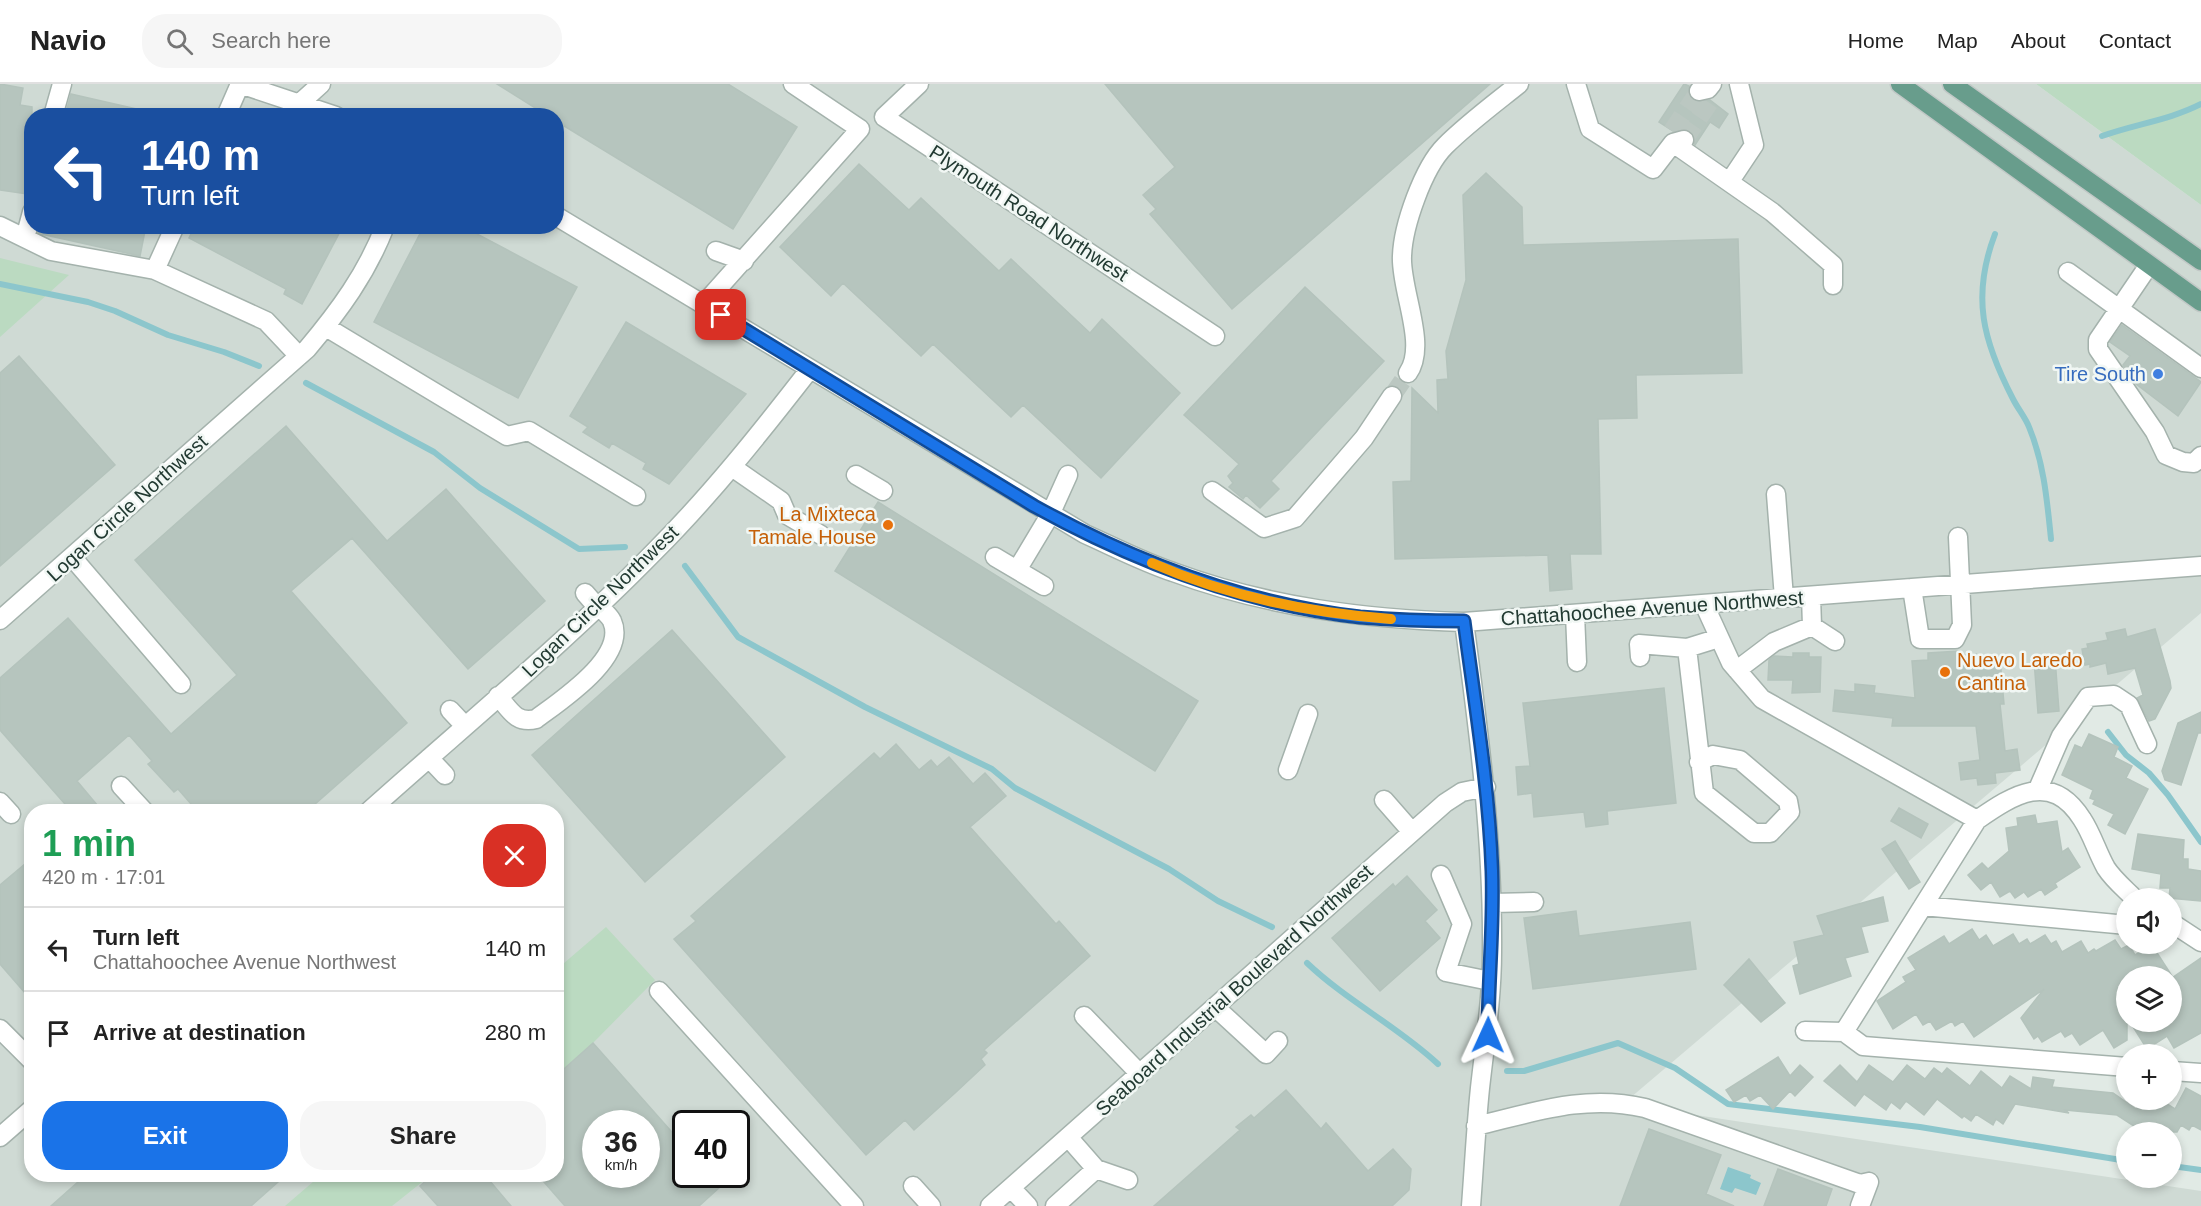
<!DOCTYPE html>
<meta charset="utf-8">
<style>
:root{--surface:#fff;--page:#f6f6f6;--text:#222;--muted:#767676;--line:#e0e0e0;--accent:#1a73e8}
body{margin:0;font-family:Helvetica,sans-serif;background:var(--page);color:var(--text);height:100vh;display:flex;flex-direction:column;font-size:22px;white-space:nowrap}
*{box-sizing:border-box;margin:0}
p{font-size:20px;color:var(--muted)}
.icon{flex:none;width:33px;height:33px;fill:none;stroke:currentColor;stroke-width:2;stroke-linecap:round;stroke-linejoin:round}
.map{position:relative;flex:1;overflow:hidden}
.sheet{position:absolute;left:24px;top:720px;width:540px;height:378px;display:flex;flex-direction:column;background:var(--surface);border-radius:24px;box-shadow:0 3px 9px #0003}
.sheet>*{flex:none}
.top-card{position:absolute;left:24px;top:24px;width:540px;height:126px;border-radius:24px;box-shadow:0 3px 9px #0003;background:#1a4fa0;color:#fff;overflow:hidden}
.buttons{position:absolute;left:2116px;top:804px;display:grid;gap:12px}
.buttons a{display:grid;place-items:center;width:66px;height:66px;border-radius:50%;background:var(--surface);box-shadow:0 3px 9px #0003;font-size:30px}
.speed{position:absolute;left:582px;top:1026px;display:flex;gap:12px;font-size:30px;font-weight:700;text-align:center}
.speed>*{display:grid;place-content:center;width:78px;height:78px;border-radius:50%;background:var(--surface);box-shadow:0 3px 9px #0003;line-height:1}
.speed small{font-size:15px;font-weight:400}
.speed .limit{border:3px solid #111;border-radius:9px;background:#fff;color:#111}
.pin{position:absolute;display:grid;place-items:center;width:51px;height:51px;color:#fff;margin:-26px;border-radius:12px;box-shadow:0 3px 9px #0006}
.me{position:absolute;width:66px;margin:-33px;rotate:1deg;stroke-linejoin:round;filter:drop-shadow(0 0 4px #0008)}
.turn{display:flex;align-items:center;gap:21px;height:126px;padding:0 18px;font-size:27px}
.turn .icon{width:78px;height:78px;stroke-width:2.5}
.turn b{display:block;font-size:42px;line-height:51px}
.round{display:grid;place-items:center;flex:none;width:63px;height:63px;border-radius:24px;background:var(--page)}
.head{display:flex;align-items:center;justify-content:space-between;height:102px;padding:0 18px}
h1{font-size:36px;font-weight:700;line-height:45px;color:#1e9e55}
.action{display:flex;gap:12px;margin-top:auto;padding:12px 18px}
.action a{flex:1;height:69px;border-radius:24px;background:var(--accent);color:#fff;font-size:24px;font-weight:700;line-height:69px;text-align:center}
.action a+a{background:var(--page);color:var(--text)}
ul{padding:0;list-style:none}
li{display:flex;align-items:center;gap:18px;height:84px;padding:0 18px;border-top:2px solid var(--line)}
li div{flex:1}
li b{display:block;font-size:22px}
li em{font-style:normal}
header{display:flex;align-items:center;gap:36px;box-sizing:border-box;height:84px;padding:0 30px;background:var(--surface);border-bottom:2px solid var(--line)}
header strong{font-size:28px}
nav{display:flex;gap:33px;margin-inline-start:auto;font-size:21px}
.search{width:420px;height:54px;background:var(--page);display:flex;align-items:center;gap:15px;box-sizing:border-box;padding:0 21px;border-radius:24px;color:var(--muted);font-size:22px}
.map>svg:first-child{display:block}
.built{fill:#cfdad4;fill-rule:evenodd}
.green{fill:#bbdac1}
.water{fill:#8cc6cc}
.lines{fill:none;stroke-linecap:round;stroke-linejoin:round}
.stream{stroke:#8cc6cc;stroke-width:6}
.building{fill:#b6c5be;stroke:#b4c3bc;stroke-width:1.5;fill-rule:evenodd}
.minor-tunnel{stroke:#bbc7c1;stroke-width:18;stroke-dasharray:18 9;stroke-linecap:butt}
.minor-casing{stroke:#a4b2ac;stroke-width:21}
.major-casing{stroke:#c1c8c6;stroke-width:21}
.minor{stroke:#fff;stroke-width:18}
.major{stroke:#689d8c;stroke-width:18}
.route-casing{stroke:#114b97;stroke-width:15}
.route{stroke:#1a73e8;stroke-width:10}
.slow{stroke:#f59e0b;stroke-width:10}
.shop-dot{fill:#3f7fe0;stroke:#f1f7f4;stroke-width:2}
.food-dot{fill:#e8710a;stroke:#f1f7f4;stroke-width:2}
.labels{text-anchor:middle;stroke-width:5;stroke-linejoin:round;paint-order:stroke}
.street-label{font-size:20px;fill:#223a32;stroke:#f1f7f4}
.shop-label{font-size:20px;fill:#366cbe;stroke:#f1f7f4;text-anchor:end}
.food-label{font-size:20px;fill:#c56008;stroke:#f1f7f4;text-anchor:end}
</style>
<header>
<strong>Navio</strong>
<div class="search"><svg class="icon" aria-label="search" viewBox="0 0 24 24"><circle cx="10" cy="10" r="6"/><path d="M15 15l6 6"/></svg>Search here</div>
<nav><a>Home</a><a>Map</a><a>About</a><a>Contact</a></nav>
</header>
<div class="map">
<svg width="2201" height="1122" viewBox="0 0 2201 1122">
<rect width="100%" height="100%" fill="#e1eae5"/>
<path class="built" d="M0,0H2036L2201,121V529L1623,1020L2201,1107V1122H0ZM32,32H556V142H32ZM32,728H556V1090H32ZM596,1040H646V1090H596ZM686,1040H736V1090H686Z"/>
<path class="green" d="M2036,0H2201V121Z
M0,174L69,191L0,253Z
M606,843L655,896L593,959L556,992V886Z
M321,1091V1090L431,1091L392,1122H285Z"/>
<path class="water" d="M1728,1083L1751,1091L1750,1094L1761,1099L1756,1111L1735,1104L1732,1109L1720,1105Z"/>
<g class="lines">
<path class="stream" d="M2102,52C2135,40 2170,36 2201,20
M1995,150C1971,213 1983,257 2013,315C2018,325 2025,333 2029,343C2044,379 2047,416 2051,455
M0,200L88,218L115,227L168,251L224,268L259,282
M306,299L434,368L480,404L579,465L625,463
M685,482L738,553L865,623L992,685L1015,704L1169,785L1218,817L1272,843
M2108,648L2126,671L2149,689L2168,711L2201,758
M1307,879C1347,917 1397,942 1438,980
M1507,987H1524L1618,959L1675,984L1728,1020L1920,1043L2127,1077
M2172,1082L2201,1086"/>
</g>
<path class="building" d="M0,0L23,4L20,21L32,23V83L27,110L0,106Z
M497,0H728L797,43L733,145L556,37V32H548Z
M1105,0H1490L1232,225L1150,130L1156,125L1143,111L1175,83Z
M1684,0L1689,2L1691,15L1696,18L1710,16L1728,30L1719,44L1710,38L1695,61L1691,48L1686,45L1673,47L1659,38Z
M71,10L137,25L136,32H65Z
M859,80L909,126L921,114L999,187L1011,175L1090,249L1102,235L1180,309L1101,394L1023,321L1011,333L933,260L921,272L843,199L831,212L780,163Z
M1486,89L1522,123L1523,161L1738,155L1742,289L1636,291L1637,334L1598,335L1601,470H1570L1572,505L1550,507L1548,471L1395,475L1393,398L1411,397L1412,304L1438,329L1437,296L1448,295L1446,267L1466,196L1463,111Z
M40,142H146L140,172L41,150L38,148Z
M195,142H343L302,220L284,210L286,205L189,154Z
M424,142H462L577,203L518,314L374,238Z
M1305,203L1384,277L1271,397L1279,405L1260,424L1246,411L1243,415L1229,403L1233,399L1228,392L1239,380L1184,331Z
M626,238L746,310L669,400L643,385L646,379L612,359L609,364L583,348L588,343L570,332Z
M2122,241L2201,298L2178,332L2136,300L2123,281L2130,272L2110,258Z
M19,272L115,381L0,482V289Z
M286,342L387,457L446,405L545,517L468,585L352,454L291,507L407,639L306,728H198L178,705L174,708L148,680L152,677L129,651L77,697L103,728H72L0,646V594L68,534L171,650L237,591L135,476Z
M878,418L1198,617L1155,687L835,487Z
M2125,545L2127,553L2155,545L2170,597L2171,604L2155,635L2149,637L2137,614L2143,611L2135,584L2108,590L2106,579L2090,583V580L2085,581L2082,565L2088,564L2087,560L2108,556L2106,549Z
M672,546L785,673L645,798L532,671Z
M1959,567V571L1976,570V577L2000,575L2004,620H2000L2005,667L2017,665L2020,686L1995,689L1996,699L1978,701L1977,694L1961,696L1959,679L1980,676L1976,642H1892L1893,634L1833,627L1835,606L1855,608V600L1875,602L1874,609L1915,614L1912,577L1928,576V569Z
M1793,569H1809V573H1821L1820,608L1792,609L1793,596H1768L1769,576L1774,572L1793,573Z
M2055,574L2059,627L2038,629L2034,576Z
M1664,604L1676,719L1607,727L1608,740L1586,743L1584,728L1534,733L1532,709L1518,711L1516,683L1530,682L1523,619Z
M2201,628V649H2198L2181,701L2165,696L2162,687L2178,639Z
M2089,650L2118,663L2114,673L2132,682L2126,694L2148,705L2125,750L2108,741L2114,730L2093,720L2095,716L2090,714L2093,706L2062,691L2075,661L2082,664Z
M896,660L919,686L931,676L937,683L949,673L973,700L985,689L1006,712L970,743L1056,840L1059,837L1090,872L984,966L987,969L981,975L985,981L955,1009L914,1046L905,1036L866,1071L674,855L696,837L691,832L874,669L880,675Z
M1899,724L1928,740L1921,754L1891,737Z
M2035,731L2037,740L2057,737L2062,768L2068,764L2080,783L2055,799L2057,803L2045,811L2041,805L2028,813L2024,808L2015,814L2010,807L2000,813L1991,798L1981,806L1968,791L1982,779L1988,785L2009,767L2006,744L2018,742L2017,734Z
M2138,750L2184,756L2183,775H2188V785L2201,787V817L2169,814L2170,804H2160L2161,790L2132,785Z
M1895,757L1920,798L1909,805L1882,765Z
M32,774V917L0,880V801Z
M1407,792L1437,826L1425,837L1440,854L1380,907L1332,854L1393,800L1395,803Z
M1883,813L1888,837L1861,843L1868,868L1845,874L1851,892L1800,910L1793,882L1799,880L1794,858L1824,851L1817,832Z
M1576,827L1579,852L1690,838L1696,885L1533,905L1524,834Z
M1972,845L1979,856L1986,851L1993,862L2013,850L2019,860L2027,855L2030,860L2045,851L2051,860L2056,857L2062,868L2081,857L2088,869L2094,865L2096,867L2115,856L2121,865L2129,861L2135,871L2152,861L2172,892H2127V956L2114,964L2103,946L2080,961L2072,949L2065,953L2061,947L2042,958L2038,952L2034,955L2021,934L2044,905L1974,953L1963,937L1955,942L1952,937L1936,946L1930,937L1923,941L1916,930L1893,945L1877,917L1906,898L1903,893L1916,886L1908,874L1944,852L1949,860Z
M2201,874V949L2174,964L2167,952L2147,965L2130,938H2172V894Z
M1749,875L1785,919L1761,938L1724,901Z
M593,959L686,1064V1090H709L720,1103L699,1122H565L537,1090H556V992ZM596,1040H646V1090H596Z
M1778,973L1790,992L1800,981L1813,993L1795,1012L1790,1007L1773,1025L1760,1011L1750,1017L1746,1011L1734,1018L1726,1006Z
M1840,981L1857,998L1869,981L1893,998L1907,981L1925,995L1934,984L1942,990L1947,984L1970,1002L1981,987L2002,1004L2010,992L2031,1005L2033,993L2054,996L2052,1003L2113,1009L2136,1025L2142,1016H2161L2175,1025L2186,1004L2201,1012V1046L2192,1041L2189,1046L2181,1041L2177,1048H2143L2117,1031L2065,1026L2069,1029L2015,1020L2003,1040L1996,1035L1993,1041L1976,1030L1971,1037L1964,1032L1962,1034L1937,1015L1924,1031L1906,1017L1900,1025L1891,1018L1886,1026L1864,1010L1855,1022L1824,997Z
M1286,1006L1321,1045L1326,1039L1368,1087L1393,1065L1411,1085L1409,1106L1392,1122H1154L1240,1046L1236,1043L1251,1031L1254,1034Z
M1649,1045L1721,1071L1706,1110L1734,1122H1620Z
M1778,1085L1832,1105L1826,1122H1764Z
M87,1090H287L251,1122H51Z
M433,1090H484L511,1122H438L420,1102Z"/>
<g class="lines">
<path class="minor-tunnel" d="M1672,47L1699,7
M1684,56L1712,15
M1392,312L1408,289"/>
<g class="minor-casing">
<path id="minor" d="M240,0L336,32
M919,0L884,33L1215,252
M1576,0L1590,45L1653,85L1673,59L1684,56
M1699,7L1708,5L1712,0
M300,19L321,0
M53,32L62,0
M226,32L240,0
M1673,59L1772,128L1833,181V201
M1730,97L1754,61L1739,0
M556,132L1085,450C1114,463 1143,478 1173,488C1268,523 1364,535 1464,538L2201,482
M0,142L51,167L155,186
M175,142L155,186L266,237L299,272
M25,154L32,128
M716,167L744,177
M2149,181L2098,256V265L2155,348L2166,371L2183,378L2194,379L2201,372
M2068,188L2201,284
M704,220L860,45L793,0
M326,243L507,352L529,347L636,412
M1408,289C1428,261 1400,205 1402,172C1403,142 1423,84 1445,62C1467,40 1494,20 1519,0
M732,383L781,417L787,431L821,451
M856,391L883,407
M1212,407L1264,444L1295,434L1364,354L1392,312
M1776,410L1784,514
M72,473L181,600
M995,473L1044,502
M1017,486L1050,431L1068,391
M1912,504L1920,555H1955L1962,541L1958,453
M585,509L598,524
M1704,520L1731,579L1762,615L1977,736
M1575,530L1577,578
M0,536L307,265C339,227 367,189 385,142
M1464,538C1479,648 1493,757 1492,868C1492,914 1485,959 1480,1004C1476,1043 1474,1083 1471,1122
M1812,542L1835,557
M1640,573L1639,560L1687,564
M1737,586L1774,558L1812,542L1811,512
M498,612C510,626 516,640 536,635C560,617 628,573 612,537C610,532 603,527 600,522
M450,626L465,642
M429,674L445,691
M1699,678L1713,671L1740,676L1788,717L1790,728L1770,749H1754L1704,709L1687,564L1719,554
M1288,686L1308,630
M121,702L145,728
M2038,705L2061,652L2088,613L2114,611L2129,621L2147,660
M1384,716L1412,748
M0,718L11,730
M368,728C464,642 564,560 654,468C711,411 761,348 810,285
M1441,791L1462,840L1446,888L1490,897
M1492,819L1534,818
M1923,822L2127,841
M2172,839L2201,858
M659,907L854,1122
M1215,923L1266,970L1278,957
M1084,932L1140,990
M0,945L32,977
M1805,947L1844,948L1977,736C2013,711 2051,686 2082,735C2092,750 2097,768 2106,784C2113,795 2125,805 2134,814
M1844,948L1863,962L2127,983
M2172,987L2201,989
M1476,1042C1535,1028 1585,1010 1645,1024L1860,1100L1869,1098
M0,1053L32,1025
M1068,1053L1096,1085L1128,1096
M913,1102L931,1122
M1011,1104L1028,1122
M990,1122L1445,719L1462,708L1486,703
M1055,1122L1096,1085
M1860,1122L1869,1098"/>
</g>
<g class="major-casing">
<path id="major" d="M1900,0L2201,218
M1952,0L2201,177"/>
</g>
<use href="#minor" class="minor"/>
<use href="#major" class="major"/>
</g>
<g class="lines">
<g class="route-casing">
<path id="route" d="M721,231L1034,422C1135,478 1244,520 1360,533C1395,536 1429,537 1464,537C1475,620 1489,704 1492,787C1494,842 1488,897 1488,951"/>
</g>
<use href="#route" class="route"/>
<path class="slow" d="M1152,479C1227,512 1310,529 1391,535"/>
</g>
<circle class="shop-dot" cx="2158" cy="290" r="6"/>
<g class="food-dot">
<circle cx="888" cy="441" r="6"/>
<circle cx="1945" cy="588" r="6"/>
</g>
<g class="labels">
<g class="street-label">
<text transform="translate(1029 129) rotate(33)" y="7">Plymouth Road Northwest</text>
<text transform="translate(127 424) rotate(-42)" y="7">Logan Circle Northwest</text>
<text transform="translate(600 517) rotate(-44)" y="7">Logan Circle Northwest</text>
<text transform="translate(1652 524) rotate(-4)" y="7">Chattahoochee Avenue Northwest</text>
<text transform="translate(1234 906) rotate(-42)" y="7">Seaboard Industrial Boulevard Northwest</text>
</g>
<g class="shop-label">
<text x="2146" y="297">Tire South</text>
</g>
<g class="food-label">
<text x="876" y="437">La Mixteca<tspan x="876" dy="23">Tamale House</tspan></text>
<text x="1957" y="583" text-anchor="start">Nuevo Laredo<tspan x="1957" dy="23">Cantina</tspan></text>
</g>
</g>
</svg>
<div class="buttons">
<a><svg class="icon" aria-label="sound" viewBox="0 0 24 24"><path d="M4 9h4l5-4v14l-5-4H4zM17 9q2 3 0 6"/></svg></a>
<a><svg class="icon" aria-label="layers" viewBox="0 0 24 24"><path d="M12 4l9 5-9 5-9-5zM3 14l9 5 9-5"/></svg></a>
<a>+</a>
<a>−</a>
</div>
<div class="speed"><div>36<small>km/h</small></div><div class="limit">40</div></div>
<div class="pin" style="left:721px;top:231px;background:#d93025"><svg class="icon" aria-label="arrive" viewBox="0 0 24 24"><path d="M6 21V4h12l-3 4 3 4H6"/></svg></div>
<svg class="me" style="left:1488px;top:951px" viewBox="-20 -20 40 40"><path d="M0-17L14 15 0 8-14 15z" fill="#1a73e8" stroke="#fff" stroke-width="4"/></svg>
<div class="top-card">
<div class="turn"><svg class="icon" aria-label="left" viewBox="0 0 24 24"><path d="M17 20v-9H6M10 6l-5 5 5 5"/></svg><div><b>140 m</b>Turn left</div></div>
</div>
<section class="sheet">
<div class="head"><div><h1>1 min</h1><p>420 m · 17:01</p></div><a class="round" style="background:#d93025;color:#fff"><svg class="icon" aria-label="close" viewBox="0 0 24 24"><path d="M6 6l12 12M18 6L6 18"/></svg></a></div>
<ul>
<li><svg class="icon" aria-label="left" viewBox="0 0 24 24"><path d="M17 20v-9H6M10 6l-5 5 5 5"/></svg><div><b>Turn left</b><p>Chattahoochee Avenue Northwest</p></div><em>140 m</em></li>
<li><svg class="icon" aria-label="arrive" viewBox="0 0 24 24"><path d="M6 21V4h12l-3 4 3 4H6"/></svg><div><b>Arrive at destination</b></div><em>280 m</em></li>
</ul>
<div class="action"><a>Exit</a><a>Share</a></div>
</section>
</div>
